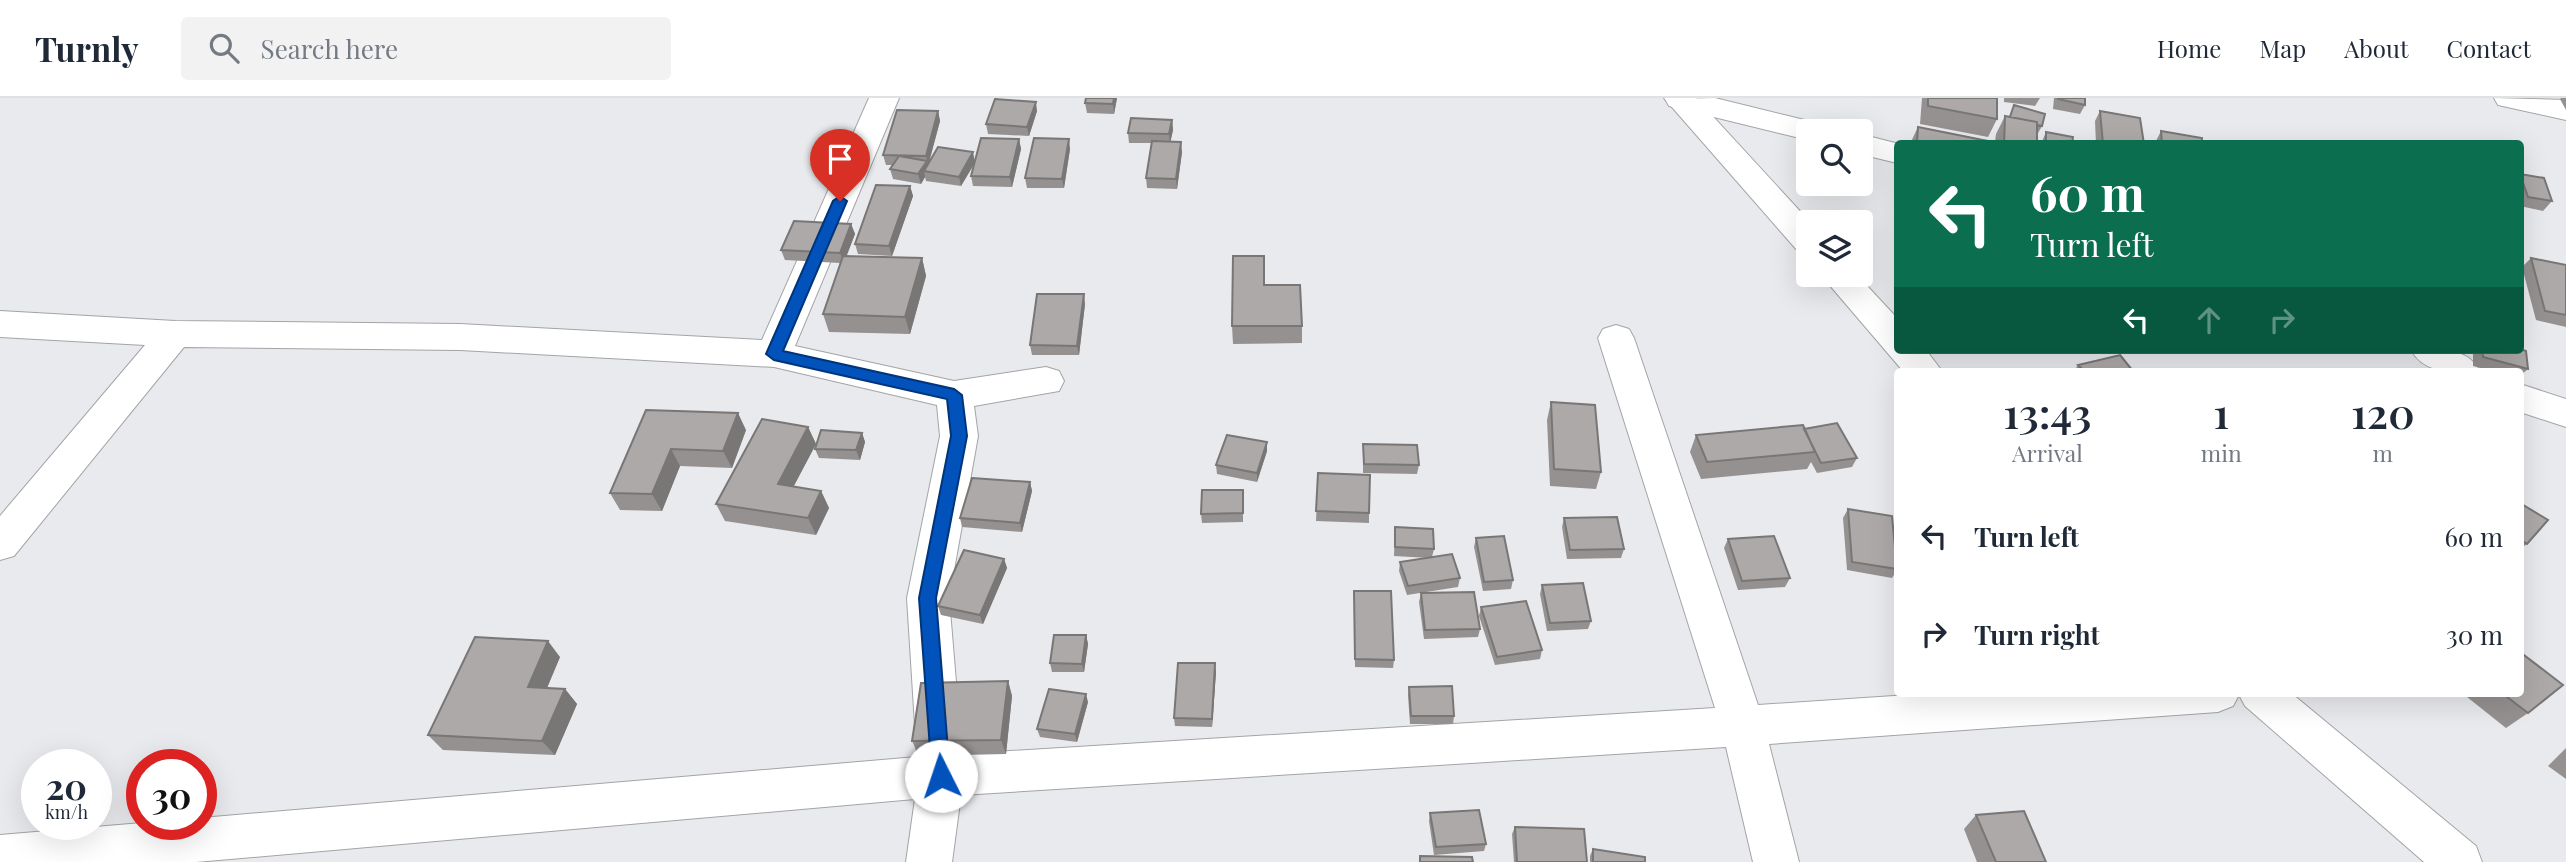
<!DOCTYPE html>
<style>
:root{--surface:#fff;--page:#f2f2f3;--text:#1f2937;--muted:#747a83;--line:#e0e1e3}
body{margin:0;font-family:"Playfair Display",serif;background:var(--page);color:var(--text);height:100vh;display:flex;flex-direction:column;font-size:26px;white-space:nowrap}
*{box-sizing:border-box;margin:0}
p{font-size:23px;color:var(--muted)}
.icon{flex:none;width:38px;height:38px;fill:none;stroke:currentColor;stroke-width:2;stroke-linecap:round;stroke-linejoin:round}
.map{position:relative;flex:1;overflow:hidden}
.panel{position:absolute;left:1894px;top:270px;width:630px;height:329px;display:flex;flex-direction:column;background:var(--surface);border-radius:7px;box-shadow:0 7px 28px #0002}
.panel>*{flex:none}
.guide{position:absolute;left:1894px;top:42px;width:630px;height:214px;border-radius:7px;box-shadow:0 7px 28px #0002;background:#0b6e4f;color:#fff;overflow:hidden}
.controls{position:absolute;left:1796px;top:21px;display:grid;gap:14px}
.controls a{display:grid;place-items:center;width:77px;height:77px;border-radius:7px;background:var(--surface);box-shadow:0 7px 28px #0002;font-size:35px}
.speed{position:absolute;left:21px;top:651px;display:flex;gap:14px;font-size:35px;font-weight:700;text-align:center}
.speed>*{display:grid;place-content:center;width:91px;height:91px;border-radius:50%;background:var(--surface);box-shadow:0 7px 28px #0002;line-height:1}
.speed small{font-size:18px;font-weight:400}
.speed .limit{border:10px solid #d22;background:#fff;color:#111}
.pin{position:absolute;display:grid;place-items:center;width:60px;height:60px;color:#fff;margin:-72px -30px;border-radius:50% 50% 50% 0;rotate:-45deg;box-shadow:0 0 7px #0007}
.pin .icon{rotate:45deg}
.me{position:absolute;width:77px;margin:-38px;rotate:356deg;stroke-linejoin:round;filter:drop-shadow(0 0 5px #0008)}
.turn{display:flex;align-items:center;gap:24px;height:147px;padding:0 21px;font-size:32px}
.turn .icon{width:91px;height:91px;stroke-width:2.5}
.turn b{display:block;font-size:49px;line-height:60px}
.lanes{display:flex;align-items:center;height:66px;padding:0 21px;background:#0003;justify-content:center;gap:35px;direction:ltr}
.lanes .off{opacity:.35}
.eta{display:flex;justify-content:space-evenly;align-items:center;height:119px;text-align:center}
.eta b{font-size:42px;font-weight:600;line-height:49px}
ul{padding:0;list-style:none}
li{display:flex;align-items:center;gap:21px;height:98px;padding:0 21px}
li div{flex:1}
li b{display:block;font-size:26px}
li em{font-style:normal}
header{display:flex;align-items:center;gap:42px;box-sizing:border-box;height:98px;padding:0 35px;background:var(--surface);border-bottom:2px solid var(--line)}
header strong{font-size:33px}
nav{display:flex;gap:38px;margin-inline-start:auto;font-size:24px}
.search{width:490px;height:63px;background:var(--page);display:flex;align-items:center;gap:18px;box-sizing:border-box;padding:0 24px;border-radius:7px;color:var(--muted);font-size:26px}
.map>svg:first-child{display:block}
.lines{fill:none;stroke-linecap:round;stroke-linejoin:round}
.street-casing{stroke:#a3a4a6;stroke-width:2}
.primary-casing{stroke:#a3a4a6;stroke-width:2}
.street{fill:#fff;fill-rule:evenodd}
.primary{fill:#fff;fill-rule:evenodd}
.wall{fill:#959190}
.shaded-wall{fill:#797676}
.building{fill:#ada9a8;stroke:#797676;stroke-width:2}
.route{fill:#0252bc;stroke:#01357a;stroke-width:2}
</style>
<header>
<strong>Turnly</strong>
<div class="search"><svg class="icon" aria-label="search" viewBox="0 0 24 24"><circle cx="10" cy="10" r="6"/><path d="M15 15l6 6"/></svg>Search here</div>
<nav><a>Home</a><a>Map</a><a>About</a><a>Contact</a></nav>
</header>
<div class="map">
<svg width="2566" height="764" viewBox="0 0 2566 764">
<rect width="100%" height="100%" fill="#e9eaed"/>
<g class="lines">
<g class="street-casing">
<path id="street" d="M869,0H899L795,248L954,283L1046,269L1059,273L1064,283L1059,293L974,308L978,338L949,500L962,656L1715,610L1598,240L1603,231L1616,227L1629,231L1634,240L1758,607L1939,595H2240L2233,608L2218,614L1769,646L1799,764H1753L1726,649L961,697L952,764H906L915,701L196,764H0V737L142,725L201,726V720L917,659L907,500L940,338L937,307L774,269L460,252L184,249L14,458L0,462V418L145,247L0,239V213L175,223L460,226L762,242Z
M1715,0L1821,26L1826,33H1808V42L1669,8L1665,1Z
M2494,0L2566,2V22L2498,7Z
M1860,36L1899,46H1897V65L1860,56Z
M2411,252C2437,252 2465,247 2480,273C2454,273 2426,278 2411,252Z
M2520,286L2566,301V329L2520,314Z"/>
</g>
<g class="primary-casing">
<path id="primary" d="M1664,0H1696L1810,124H1808V154L1796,151Z
M1821,177H1857L1897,220V252H1926L1942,273H1903Z
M2238,595H2291L2476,748L2482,764H2424L2245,608Z"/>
</g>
<use href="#street" class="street"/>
<use href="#primary" class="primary"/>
</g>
<path class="wall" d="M1117,0L1114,16L1087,15L1085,5Z
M1922,0H1997V21L1988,39L1920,26Z
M2004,0H2040L2035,8L2004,4Z
M2054,0H2085V7L2080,16L2053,11Z
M2561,0H2566V12L2560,1Z
M2014,7L2042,28L2037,37V46H1910L1918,29L1995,44L1996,36L2005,18L2009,19Z
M938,13L940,23L929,65L975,64L1019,41L1021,51L1012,89L973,88L971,78L975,65L961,88L926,83L925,79L921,86L893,81L890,71L893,67H886L883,57Z
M1037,13L1029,38L988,36L986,26Z
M2100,13L2144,46H2096L2095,23Z
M1172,22L1173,32L1170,44L1182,54L1177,91L1147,90L1146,80L1152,45H1129L1128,35Z
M2161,33L2202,46H2156V43Z
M2046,34L2072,46H2041Z
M1070,51L1064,90H1027L1025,80Z
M2520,76L2552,103L2543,113L2520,108Z
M910,88L913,98L892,158L858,156L855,146Z
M851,126L855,136L846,158L922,160L926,178L910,236L829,234L823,216L840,165L785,162L781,152Z
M2531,160L2566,167V229L2536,222L2522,169Z
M1264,187L1302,228V245L1233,246L1232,228Z
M1085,206L1079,257H1032L1030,247Z
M2473,252H2520L2528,271L2520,278V273H2492L2473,268Z
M2078,267L2133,273H2074Z
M1551,304L1601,374L1596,391L1550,388L1547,322Z
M646,312L746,332L732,370L680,368L662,413L620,412L610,395Z
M808,329L816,346L793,389L821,393L829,410L816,437L725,423L716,406Z
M1804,331L1857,360L1852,369L1817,375L1811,364L1807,371L1701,381L1690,354L1696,337Z
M862,335L865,344L860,362L819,360L815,351Z
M1363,346L1419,367L1417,376L1363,375Z
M1267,353L1257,384L1217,376L1216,367Z
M1318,375L1369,415V425L1316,423Z
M1030,384L1032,393L1022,434L962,429L960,420Z
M1243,392V424L1202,425L1201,416Z
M2520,405L2527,446L2520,451Z
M1848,411L1897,463V472L1892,480L1847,472L1843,420Z
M1564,420L1624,451L1621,460L1567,461L1562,429Z
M1395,429L1434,451L1432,459L1460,480L1458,489L1407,497L1399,473L1400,464L1429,460L1394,458Z
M1476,440L1513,482L1511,491L1483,493L1474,449Z
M1728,441L1790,480L1785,489L1738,492L1724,450Z
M1004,461L1007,470L983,526L941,517L938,508Z
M1542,487L1591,523L1588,531L1547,533L1540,496Z
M1354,493L1394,562L1393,570L1355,569Z
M1421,495L1480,531L1478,539L1424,541L1419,504Z
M1481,509L1542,552L1540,561L1495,567L1479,518Z
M1086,537L1088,546L1084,574H1052L1050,565Z
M560,559L547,590L565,591L577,606L555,657L443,652L428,637Z
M1216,574L1212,629L1175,628L1174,620Z
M1008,583L1012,598L1006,656L919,658L912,643Z
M1409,589L1454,618L1453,626H1410L1408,597Z
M2462,595H2520L2528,615L2506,630Z
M1088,604L1077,644L1040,639L1037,631Z
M2566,650V681L2548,668Z
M1430,715L1486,746L1484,753L1434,757L1429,723Z
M1976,717L2046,764H1977L1964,731Z
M1515,729L1587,764H1514L1512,736Z
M1593,751L1645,764H1590V758Z"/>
<path class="shaded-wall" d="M1114,0H1117L1114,16L1113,6Z
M1036,4L1037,13L1029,38L1027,29Z
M938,13L940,23L928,67L926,58Z
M1172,22L1173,32L1170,46L1169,36Z
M1019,41L1021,51L1012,89L1010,79Z
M1069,41L1070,51L1064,90L1062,81Z
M1181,44L1182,54L1177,91L1176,81Z
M973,54L975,64L961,88L959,79Z
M927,63L930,73H924L925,79L921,86L918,76Z
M910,88L913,98L892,158L889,148Z
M851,126L855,136L844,165L840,155Z
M922,160L926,178L910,236L905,219Z
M1084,196L1085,206L1079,257L1077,248Z
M738,315L746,332L732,370L723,353Z
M808,329L816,346L786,403L778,386Z
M862,335L865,344L860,362L856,352Z
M1267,344V353L1257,384V375Z
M671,351L680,368L662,413L652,396Z
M1030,384L1032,393L1022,434L1020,425Z
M821,393L829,410L816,437L808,420Z
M1004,461L1007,470L983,526L980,517Z
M1086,537L1088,546L1084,574L1082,566Z
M548,543L560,559L541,604L528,589Z
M1215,565L1216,574L1212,629V621Z
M1008,583L1012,598L1006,656L1001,642Z
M565,591L577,606L555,657L542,643Z
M1086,596L1088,604L1077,644L1075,636Z"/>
<path class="building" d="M1086,0H1114L1113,6L1085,5Z
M1928,0H1997V21L1928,8Z
M2058,0H2085V7L2058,1Z
M995,1L1036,4L1027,29L986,26Z
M2014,7L2045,16L2042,28L2037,27V24L2010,19Z
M897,12L938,13L926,58L883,57Z
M2100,13L2140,20L2144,46H2103Z
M2005,18L2037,24V46H2004Z
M1131,20L1172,22L1169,36L1128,35Z
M1918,29L2003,46L1917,45Z
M2161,33L2202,40V46H2162Z
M2046,34L2073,39L2072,46H2046Z
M981,40L1019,41L1010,79L971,78Z
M1034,40L1069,41L1062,81L1025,80Z
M1152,43L1181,44L1176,81L1146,80Z
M938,49L973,54L959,79L924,73Z
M899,58L927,63L918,76L890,71Z
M2520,76L2544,80L2552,103L2528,99Z
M876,87L910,88L889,148L855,146Z
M794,123L851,126L840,155L781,152Z
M843,158L922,160L905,219L823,216Z
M1233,158H1264V187H1300L1302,228H1232Z
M2531,160L2566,167V217L2545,213Z
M1037,196H1084L1077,248L1030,247Z
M2520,251L2526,253L2528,271L2483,259L2482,252H2520Z
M2120,257L2133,273H2084L2078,267Z
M1551,304L1595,307L1601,374L1554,371Z
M646,312L738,315L723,353L671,351L652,396L610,395Z
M762,321L808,329L778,386L821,393L808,420L716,406Z
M1837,325L1857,360L1821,365L1804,331Z
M1803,327L1815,354L1707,364L1696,337Z
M821,332L862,335L856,352L815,351Z
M1227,337L1267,344L1257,375L1216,367Z
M1363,346L1417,347L1419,367L1364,366Z
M1318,375L1370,377L1369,415L1316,413Z
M972,380L1030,384L1020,425L960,420Z
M1202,392H1243V415L1201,416Z
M2520,405L2548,422L2527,446L2520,441Z
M1848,411L1892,418L1897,471L1852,464Z
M1617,419L1624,451L1570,452L1564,420Z
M1395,429L1433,431L1434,451L1395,449Z
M1504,438L1513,482L1484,484L1476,440Z
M1774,438L1790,480L1742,483L1728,441Z
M964,452L1004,461L980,517L938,508Z
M1452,456L1460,480L1408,488L1400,464Z
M1583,485L1591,523L1550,525L1542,487Z
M1354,493H1391L1394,562L1355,561Z
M1474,494L1480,531L1425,532L1421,495Z
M1526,503L1542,552L1497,559L1481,509Z
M1054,537H1086L1082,566L1050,565Z
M475,539L548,543L528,589L565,591L542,643L428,637Z
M2520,554L2563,587L2528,615L2502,595H2520Z
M1178,565H1215L1212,621L1174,620Z
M1008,583L1001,642L912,643L921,585Z
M1452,588L1454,618H1411L1409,589Z
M1049,591L1086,596L1075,636L1037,631Z
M1479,712L1486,746L1436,749L1430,715Z
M2024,713L2046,764H1996L1976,717Z
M1515,729L1584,731L1587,764H1517Z
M1593,751L1645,759V764H1593Z
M1420,758L1472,759L1473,764H1420Z"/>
<path class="route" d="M840,98L847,103L783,253L954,291L962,297L967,338L936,500L950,678L948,685L941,687L935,685L932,678L919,500L951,338L947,301L774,262L766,256L833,103Z"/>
</svg>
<div class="controls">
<a><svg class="icon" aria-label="search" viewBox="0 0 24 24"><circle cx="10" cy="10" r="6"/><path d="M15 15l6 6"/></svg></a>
<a><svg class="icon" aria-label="layers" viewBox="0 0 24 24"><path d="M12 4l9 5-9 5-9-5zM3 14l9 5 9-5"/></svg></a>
</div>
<div class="speed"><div>20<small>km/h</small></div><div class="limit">30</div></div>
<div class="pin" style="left:840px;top:103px;background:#d93025"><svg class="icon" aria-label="arrive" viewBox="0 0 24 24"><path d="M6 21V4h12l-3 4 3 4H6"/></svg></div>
<svg class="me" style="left:941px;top:678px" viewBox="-20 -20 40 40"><circle r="19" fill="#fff"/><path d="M0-13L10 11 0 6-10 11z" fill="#0252bc"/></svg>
<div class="guide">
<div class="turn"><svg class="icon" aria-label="left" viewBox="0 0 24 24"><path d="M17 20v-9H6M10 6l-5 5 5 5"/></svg><div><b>60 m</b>Turn left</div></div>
<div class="lanes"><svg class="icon" aria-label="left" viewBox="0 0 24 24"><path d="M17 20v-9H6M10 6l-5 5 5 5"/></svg><svg class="icon off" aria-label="ahead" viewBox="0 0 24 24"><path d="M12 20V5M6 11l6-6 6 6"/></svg><svg class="icon off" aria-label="right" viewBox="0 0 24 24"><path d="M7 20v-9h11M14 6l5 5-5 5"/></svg></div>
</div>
<section class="panel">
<div class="eta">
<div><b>13:43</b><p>Arrival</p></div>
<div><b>1</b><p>min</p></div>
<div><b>120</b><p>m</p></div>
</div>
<ul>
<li><svg class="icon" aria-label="left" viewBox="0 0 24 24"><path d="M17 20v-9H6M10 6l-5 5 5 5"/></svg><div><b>Turn left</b></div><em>60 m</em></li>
<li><svg class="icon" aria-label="right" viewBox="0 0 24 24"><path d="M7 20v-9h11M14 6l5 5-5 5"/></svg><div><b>Turn right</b></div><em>30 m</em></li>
</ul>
</section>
</div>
